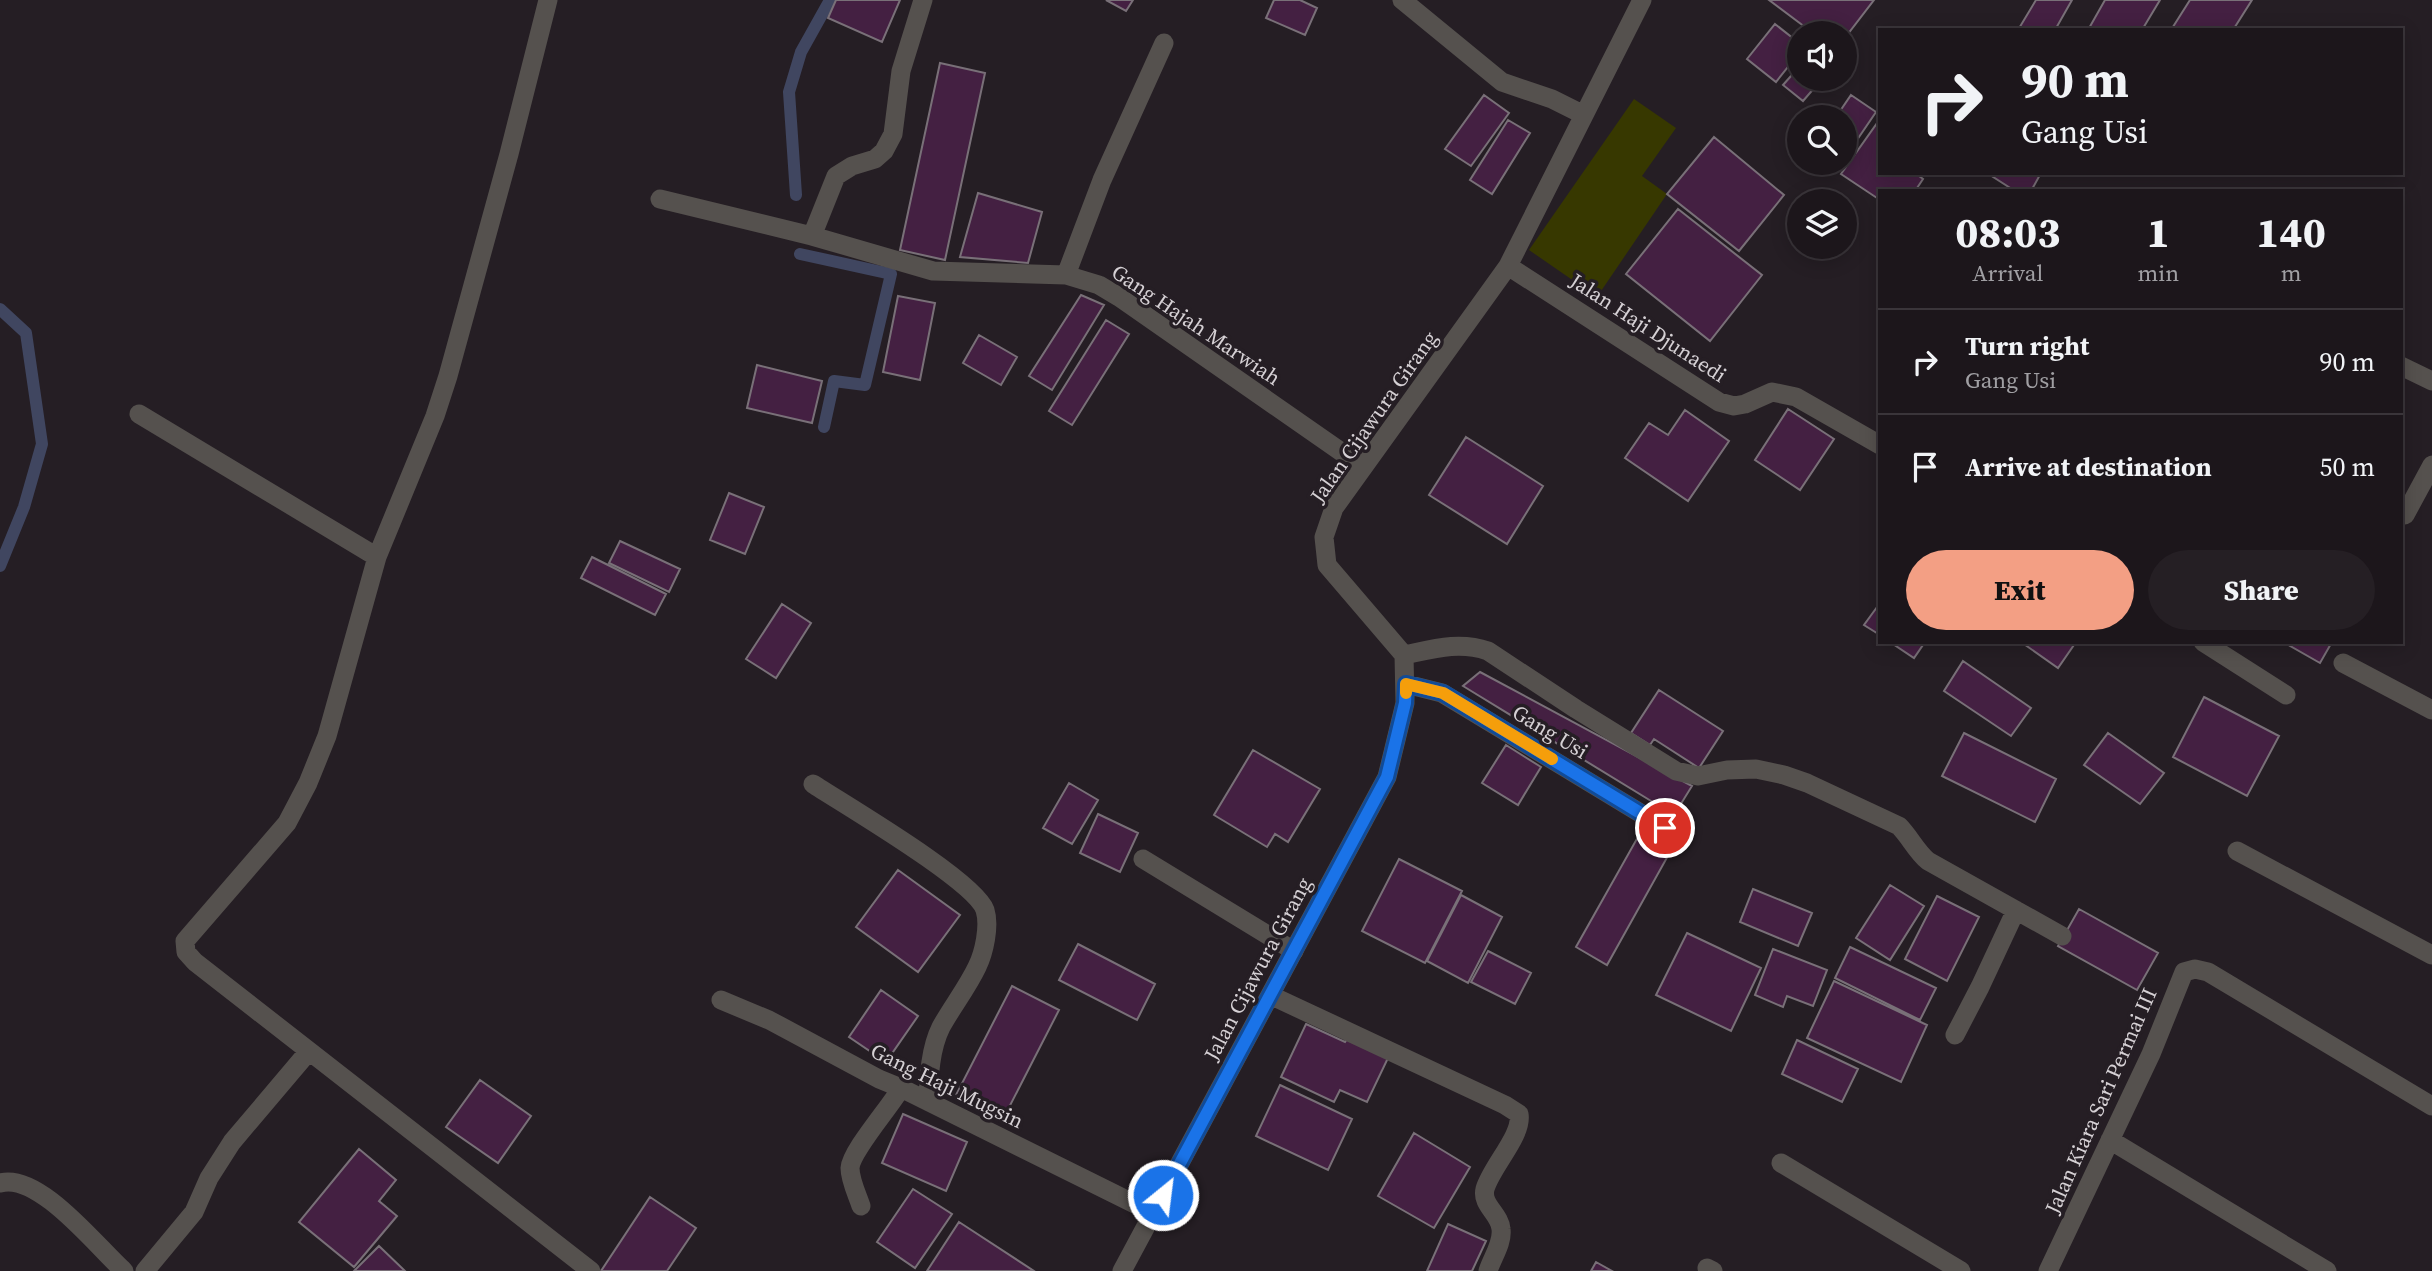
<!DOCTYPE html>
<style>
:root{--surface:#1c161b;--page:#251f24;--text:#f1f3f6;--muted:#a09fa3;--line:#3a353a;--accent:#f39f84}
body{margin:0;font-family:"Source Serif 4",serif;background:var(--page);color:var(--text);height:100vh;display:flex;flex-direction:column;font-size:26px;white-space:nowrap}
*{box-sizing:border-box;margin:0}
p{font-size:23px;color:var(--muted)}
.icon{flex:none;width:38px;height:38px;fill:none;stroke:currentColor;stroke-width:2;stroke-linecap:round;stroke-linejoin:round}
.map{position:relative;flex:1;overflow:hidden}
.side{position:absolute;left:1878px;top:189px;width:525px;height:455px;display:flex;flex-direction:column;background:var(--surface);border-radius:0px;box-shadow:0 4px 18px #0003,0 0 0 2px var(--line)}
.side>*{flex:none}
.banner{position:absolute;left:1878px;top:28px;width:525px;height:147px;border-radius:0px;box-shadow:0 4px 18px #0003,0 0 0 2px var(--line);background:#1c161b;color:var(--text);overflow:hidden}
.controls{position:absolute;left:1787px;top:21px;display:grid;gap:14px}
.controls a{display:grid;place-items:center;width:70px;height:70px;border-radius:50%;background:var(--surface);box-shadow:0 4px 18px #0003,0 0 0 2px var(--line);font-size:35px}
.pin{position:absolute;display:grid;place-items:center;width:60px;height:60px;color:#fff;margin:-30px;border:4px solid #fff;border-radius:50%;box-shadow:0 2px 7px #0007}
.me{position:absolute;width:77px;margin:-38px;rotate:29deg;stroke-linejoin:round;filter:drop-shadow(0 0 5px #0008)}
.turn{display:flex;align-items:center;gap:24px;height:147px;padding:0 28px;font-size:32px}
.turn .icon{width:91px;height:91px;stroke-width:2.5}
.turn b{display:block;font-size:49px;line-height:60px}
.eta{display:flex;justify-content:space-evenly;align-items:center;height:119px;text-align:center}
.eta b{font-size:42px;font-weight:800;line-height:49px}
.action{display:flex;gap:14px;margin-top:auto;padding:14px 28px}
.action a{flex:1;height:80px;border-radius:42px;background:var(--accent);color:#111;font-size:28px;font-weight:800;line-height:80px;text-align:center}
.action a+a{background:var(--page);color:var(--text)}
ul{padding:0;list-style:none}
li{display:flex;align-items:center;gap:21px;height:105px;padding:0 28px;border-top:2px solid var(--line)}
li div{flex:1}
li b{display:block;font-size:26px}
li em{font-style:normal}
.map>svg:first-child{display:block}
.green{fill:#373800}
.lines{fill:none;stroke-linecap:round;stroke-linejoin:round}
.stream{stroke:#404660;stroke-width:12}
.building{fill:#442042;stroke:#797078;stroke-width:2}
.service{stroke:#55514e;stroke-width:19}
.minor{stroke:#55514e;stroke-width:19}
.route-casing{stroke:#114b97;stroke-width:18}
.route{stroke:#1a73e8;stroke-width:12}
.slow{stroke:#f59e0b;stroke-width:12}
.labels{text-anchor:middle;stroke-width:7;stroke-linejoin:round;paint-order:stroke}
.street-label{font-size:21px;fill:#d5d0d4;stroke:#251e24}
</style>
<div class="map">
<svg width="2432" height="1271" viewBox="0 0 2432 1271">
<rect width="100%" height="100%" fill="#251e24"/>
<path class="green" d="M1634,99L1676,128L1642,176L1667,194L1597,297L1529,250Z"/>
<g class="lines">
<path class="stream" d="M796,195L789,92L801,52L830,0
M800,254L891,274L865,385L834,381L824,427
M0,309L26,333L42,444L24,507L0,566"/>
</g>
<path class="building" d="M836,0H900L882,42L828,18Z
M1106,0H1133L1126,11Z
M1274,0H1300L1317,8L1305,35L1266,18Z
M1769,0H1874L1844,39V33H1813Z
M2036,0H2072L2055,30H2018Z
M2105,0H2160L2142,30H2088Z
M2190,0H2252L2233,30H2171Z
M1775,24L1799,43V53L1776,82L1747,59Z
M940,63L985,73L945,260L900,250Z
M1799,67V79H1822L1803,101L1783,85Z
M1484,95L1509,113L1471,166L1445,149Z
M1851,95L1876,112L1844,159V117H1836Z
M1880,119V173H1915L1923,179L1915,191H1880V200L1841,174Z
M1508,120L1530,133L1492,194L1470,180Z
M1714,137L1784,195L1739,251L1667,194Z
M1987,173H2041L2031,191H2015Z
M978,193L1042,212L1028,263L960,257Z
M1678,209L1762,275L1710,341L1626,274Z
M1081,295L1104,305L1052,390L1029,376Z
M898,296L935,303L920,380L883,372Z
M1106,320L1129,334L1072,425L1049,411Z
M979,335L1017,357L1001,385L963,363Z
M757,365L822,381L812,423L747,408Z
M1788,409L1834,439L1800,490L1755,460Z
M1685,410L1729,441L1688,501L1625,458L1649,423L1668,435Z
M1466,437L1543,486L1507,544L1429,495Z
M729,493L764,507L745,554L710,540Z
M620,541L680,569L669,592L609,563Z
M592,557L666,594L655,615L581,578Z
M1880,603V635L1864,625Z
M782,604L811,623L776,678L746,659Z
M1890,642H1925L1914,658Z
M2021,642H2076L2058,668Z
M2283,642H2332L2320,663Z
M1963,661L2031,708L2011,736L1944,691Z
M1480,672L1692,786L1674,815L1463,686Z
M1659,690L1723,731L1699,768L1654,739L1650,745L1631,733Z
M2204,697L2279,736L2247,796L2173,757Z
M1964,733L2056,779L2035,822L1942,776Z
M2108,733L2164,773L2140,804L2084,765Z
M1506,745L1541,767L1518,805L1482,783Z
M1253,750L1320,789L1288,842L1275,834L1267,847L1214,815Z
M1069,783L1098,800L1072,844L1043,828Z
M1098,814L1138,833L1120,872L1080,853Z
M1643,828L1674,845L1607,965L1576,947Z
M1399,859L1462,891L1425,963L1362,931Z
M898,870L960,915L918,972L856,927Z
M1890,885L1924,906L1890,960L1856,938Z
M1753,889L1812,913L1798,946L1740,922Z
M1461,895L1502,917L1468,983L1427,961Z
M1937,896L1979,917L1947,981L1905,959Z
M2079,909L2158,953L2137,990L2058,946Z
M1687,933L1761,968L1731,1031L1656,995Z
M1078,944L1155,984L1137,1020L1059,980Z
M1850,947L1936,988L1920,1020L1835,978Z
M1773,949L1827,970L1813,1006L1787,996L1783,1007L1755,995Z
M1488,951L1531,973L1515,1004L1471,982Z
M1834,981L1927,1025L1901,1082L1807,1038Z
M1012,986L1059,1010L1002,1121L955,1097Z
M881,990L918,1016L886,1062L849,1037Z
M1306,1024L1345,1042L1347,1039L1388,1058L1367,1102L1340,1090L1334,1102L1281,1077Z
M1797,1040L1858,1069L1842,1102L1782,1074Z
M480,1080L531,1116L498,1163L446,1127Z
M1280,1085L1352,1119L1328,1170L1256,1136Z
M903,1114L967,1142L946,1191L882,1163Z
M1414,1133L1470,1167L1434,1228L1378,1196Z
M359,1149L396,1180L379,1201L397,1216L354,1267L299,1222Z
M913,1189L952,1214L915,1268L877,1242Z
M650,1197L696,1228L667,1271H601Z
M959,1222L1034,1271H927Z
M1448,1224L1486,1241L1472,1271H1427Z
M379,1246L405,1271H354Z
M1596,1262L1612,1271H1591Z"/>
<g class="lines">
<path class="service" d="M1143,859L1294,951"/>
<path class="minor" d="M548,0L509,154L448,376L435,416L377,557L327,736L308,783L287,823L185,941L186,952L195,962L591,1271
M1402,0L1502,82L1552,99L1584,115
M660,199L812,236L933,271L1066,275L1099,285L1119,297L1363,467
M812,236L836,176L852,166L875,159L884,151L893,134L901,71L923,0
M1508,266L1719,402L1734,406L1745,404L1772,392L1796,397L1880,445
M1066,275L1102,180L1164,43
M2401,366L2432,381
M139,414L377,557
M2405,515L2432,465
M2203,642L2286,695
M1404,655C1433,649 1459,641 1488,651L1576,709L1676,771L1698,776L1727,770L1756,769L1784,775L1807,783L1899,826C1910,837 1916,851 1928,861L2062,936
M2343,663L2432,710
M1406,684L1442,693L1665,828
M813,784C845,805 975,881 985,910C990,926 984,953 977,967C967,988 952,1007 941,1027C930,1049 929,1077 928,1101
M2237,851L2432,955
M1270,995L1505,1105L1519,1114C1523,1135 1491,1167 1485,1189C1481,1205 1500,1214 1501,1229C1503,1243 1492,1258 1488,1271
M721,1000L769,1020L879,1079L901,1088L1153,1213
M1955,1035L1980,987L2016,910
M2110,1140L2327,1271
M1781,1163L1961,1271
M0,1183C39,1172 97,1247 124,1271
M861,1206C857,1194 850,1180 850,1168C851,1151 891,1106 901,1088
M1707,1268L1713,1271
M145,1271L194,1212L209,1178L232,1142L309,1051
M1122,1271L1387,777L1405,703L1404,655L1327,565L1324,537L1334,508L1508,266L1642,0
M2048,1271L2151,1054L2184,972L2195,969L2208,972L2432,1106"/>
</g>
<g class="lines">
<g class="route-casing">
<path id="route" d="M1163,1195L1387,777L1405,703L1406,684L1443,693L1665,828"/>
</g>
<use href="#route" class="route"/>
<path class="slow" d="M1406,693V684L1443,693L1552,759"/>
</g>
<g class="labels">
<g class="street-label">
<text transform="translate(1196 325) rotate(34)" y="7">Gang Hajah Marwiah</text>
<text transform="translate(1648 328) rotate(33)" y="7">Jalan Haji Djunaedi</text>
<text transform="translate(1374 417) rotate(-55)" y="7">Jalan Cijawura Girang</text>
<text transform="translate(1550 732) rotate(31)" y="7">Gang Usi</text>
<text transform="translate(1258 969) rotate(-62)" y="7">Jalan Cijawura Girang</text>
<text transform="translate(947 1086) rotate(26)" y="7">Gang Haji Mugsin</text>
<text transform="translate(2101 1101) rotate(-66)" y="7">Jalan Kiara Sari Permai III</text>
</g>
</g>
</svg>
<div class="controls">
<a><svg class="icon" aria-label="sound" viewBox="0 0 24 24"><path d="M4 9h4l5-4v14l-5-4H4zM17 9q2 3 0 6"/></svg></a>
<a><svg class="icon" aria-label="search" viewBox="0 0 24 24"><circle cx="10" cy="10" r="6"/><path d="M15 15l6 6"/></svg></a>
<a><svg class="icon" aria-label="layers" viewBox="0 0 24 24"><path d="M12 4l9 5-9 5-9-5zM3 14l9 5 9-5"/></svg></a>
</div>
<div class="pin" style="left:1665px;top:828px;background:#d93025"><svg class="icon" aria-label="arrive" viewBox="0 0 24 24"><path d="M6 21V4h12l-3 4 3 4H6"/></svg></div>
<svg class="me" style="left:1163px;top:1195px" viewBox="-20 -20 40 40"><circle r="17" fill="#1a73e8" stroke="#fff" stroke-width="3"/><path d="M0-11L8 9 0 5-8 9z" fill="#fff"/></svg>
<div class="banner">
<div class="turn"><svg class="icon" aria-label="right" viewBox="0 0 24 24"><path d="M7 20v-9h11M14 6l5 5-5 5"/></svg><div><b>90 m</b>Gang Usi</div></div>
</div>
<section class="side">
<div class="eta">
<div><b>08:03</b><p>Arrival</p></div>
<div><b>1</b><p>min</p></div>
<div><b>140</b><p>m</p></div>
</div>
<ul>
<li><svg class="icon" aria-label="right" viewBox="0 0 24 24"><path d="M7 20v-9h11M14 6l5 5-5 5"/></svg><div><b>Turn right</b><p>Gang Usi</p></div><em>90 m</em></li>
<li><svg class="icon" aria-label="arrive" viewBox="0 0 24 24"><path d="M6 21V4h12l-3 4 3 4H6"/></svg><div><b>Arrive at destination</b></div><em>50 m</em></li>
</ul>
<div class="action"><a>Exit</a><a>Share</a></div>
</section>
</div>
